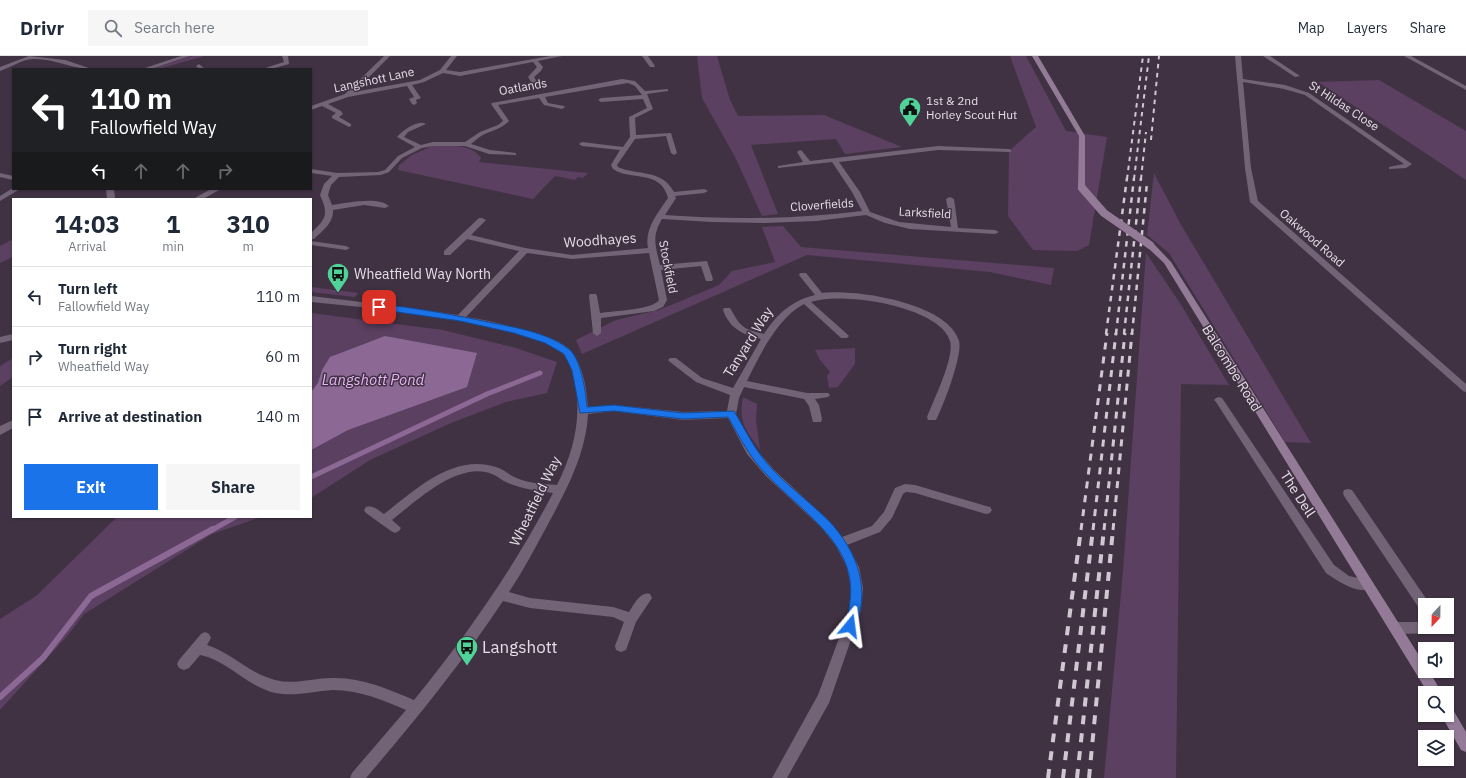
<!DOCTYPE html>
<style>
:root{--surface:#fff;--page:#f6f6f7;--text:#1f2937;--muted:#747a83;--line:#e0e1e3;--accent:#1a73e8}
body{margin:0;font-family:"IBM Plex Sans",sans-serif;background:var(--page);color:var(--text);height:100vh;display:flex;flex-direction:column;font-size:15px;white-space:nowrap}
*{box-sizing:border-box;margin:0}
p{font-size:13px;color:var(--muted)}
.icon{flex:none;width:22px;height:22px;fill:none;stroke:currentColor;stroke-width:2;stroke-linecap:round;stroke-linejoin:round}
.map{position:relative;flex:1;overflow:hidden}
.side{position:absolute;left:12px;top:142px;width:300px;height:320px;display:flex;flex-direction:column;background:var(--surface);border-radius:0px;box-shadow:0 1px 3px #0004}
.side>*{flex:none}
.top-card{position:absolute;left:12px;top:12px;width:300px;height:122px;border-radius:0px;box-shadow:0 1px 3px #0004;background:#202124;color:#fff;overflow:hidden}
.needle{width:26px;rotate:202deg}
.controls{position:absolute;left:1418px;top:542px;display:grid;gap:8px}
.controls a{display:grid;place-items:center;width:36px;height:36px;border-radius:0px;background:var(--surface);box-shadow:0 1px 3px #0004;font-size:20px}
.pin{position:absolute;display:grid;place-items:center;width:34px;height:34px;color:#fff;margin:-17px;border-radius:8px;box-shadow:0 2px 6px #0006}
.me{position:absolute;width:44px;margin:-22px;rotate:16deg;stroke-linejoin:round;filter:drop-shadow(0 0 3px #0008)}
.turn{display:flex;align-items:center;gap:14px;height:84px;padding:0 12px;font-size:18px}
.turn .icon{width:52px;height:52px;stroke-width:2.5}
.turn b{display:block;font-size:28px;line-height:34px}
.lanes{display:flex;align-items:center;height:38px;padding:0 12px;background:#0003;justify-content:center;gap:20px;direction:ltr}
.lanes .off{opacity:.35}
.eta{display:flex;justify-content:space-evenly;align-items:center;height:68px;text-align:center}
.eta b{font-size:24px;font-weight:700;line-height:28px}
.primary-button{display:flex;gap:8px;margin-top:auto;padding:8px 12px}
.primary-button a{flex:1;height:46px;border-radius:0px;background:var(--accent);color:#fff;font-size:16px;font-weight:700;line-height:46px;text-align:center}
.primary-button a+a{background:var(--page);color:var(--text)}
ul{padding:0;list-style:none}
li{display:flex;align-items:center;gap:12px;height:60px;padding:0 12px;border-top:1px solid var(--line)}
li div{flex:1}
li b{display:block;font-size:15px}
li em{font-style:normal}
header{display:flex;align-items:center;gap:24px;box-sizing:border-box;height:56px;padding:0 20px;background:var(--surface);border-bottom:1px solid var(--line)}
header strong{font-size:19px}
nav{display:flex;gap:22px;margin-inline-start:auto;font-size:14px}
.search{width:280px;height:36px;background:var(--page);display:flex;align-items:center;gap:10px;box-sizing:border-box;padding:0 14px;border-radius:0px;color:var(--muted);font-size:15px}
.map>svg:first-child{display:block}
.green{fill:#5b4061}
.water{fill:#8c6995}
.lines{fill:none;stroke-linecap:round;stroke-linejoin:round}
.stream-far1{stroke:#8c6995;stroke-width:5}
.stream{stroke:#8c6995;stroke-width:6}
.minor{fill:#726376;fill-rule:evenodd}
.secondary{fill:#937b98;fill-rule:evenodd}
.rail-far3{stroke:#d0c7d2;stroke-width:2;stroke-dasharray:4.5 4.5;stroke-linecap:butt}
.rail-far2{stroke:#d0c7d2;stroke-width:2.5;stroke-dasharray:5.5 5.5;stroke-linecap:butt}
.rail-far1{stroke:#d0c7d2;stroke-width:3;stroke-dasharray:7 7;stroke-linecap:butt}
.rail{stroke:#d0c7d2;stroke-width:4;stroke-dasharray:9 9;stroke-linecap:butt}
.secondary-bridge{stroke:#937b98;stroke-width:8}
.route{fill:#1a73e8;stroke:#114b97}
.labels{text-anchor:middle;stroke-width:3;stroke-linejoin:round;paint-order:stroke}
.far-street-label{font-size:12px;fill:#e5dde7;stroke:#403243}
.far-poi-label{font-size:12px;fill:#e5dde7;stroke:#403243;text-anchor:start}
.street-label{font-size:14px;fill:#e5dde7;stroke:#403243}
.poi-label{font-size:14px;fill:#e5dde7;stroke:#403243;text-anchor:start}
.water-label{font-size:15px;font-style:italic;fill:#e9b3f5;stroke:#403243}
.near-poi-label{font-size:17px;fill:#e5dde7;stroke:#403243;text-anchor:start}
</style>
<header>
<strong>Drivr</strong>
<div class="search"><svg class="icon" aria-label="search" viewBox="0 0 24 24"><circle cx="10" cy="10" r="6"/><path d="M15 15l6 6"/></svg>Search here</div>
<nav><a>Map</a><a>Layers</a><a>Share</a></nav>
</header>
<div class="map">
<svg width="1466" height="722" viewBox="0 0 1466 722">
<rect width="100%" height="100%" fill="#403243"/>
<path class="green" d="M192,0H204L159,13H151Z
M697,0H717L730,44L738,60L824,59L902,91L845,98L836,83L751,89L778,158L762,160L735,101L702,42Z
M1010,0H1026L1066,75L1107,81L1089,189L1077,195L1033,194L1008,160L1009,95L1036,71Z
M1379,24L1466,75V124L1318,26Z
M432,90C449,90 471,87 481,102L479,106L588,117L583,122L578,121L575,124L555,120L533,143L398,114L399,109L412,99Z
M1154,117L1180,167L1311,387L1285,386L1169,197L1147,179Z
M783,170L801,191L1054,212L1051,229L990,216L807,199L582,298L576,284L616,264L659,254L719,229L732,215L775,206L762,171Z
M13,183V201L0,207V190Z
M1146,197L1180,247L1229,329L1181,328L1176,722H1104L1123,515Z
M311,231L358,237L355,241L311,236Z
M311,257L443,274L516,292L557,306L547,337L506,346L451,367L370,404L311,442Z
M855,292V308L838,331L829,332L827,320L830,316L820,304L815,294Z
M13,302V321L0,330V310Z
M743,341L757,348L756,364L760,394C746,374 738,367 743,341Z
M117,461H261L212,478L84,558L68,579L0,654V563L36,540Z"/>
<path class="water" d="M385,280L477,297L467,331L348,374L311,394V336L318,327L322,314L330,301Z"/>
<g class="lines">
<path class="stream-far1" d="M311,421L487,338L540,317
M212,474L235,461"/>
<path class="stream" d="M0,641L43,602L91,540L213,473"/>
<path class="minor" d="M29,0L65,4L92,13C72,13 53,2 33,3C22,3 10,12 0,15V11Z
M181,0H190L151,13H142Z
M282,0H288L289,8L271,13H262L284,6Z
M384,0H390L354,36L420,24L440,14L451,0H457L446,14L460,16L550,0H562L538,5L543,11L541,15L534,21L540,31L537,33L535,32L528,21L537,11L533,6L460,20L443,17L424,26L412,29L421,42L416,44L417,47L414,49L412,48L409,43L414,41L407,30L348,41L328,48L341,55L343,58L339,61L351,68V70L349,71L332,62V60L336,57L322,50L311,54V50L345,38Z
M642,0H648L655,10L654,11H650Z
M1235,0H1241L1243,23L1285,29L1309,37L1412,108L1406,112L1389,113V111L1404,108L1305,39L1284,33L1243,26L1251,112L1258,145L1466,328V336L1463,335L1250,146L1245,112Z
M1263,0H1270L1300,20L1295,21Z
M1404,0H1411L1466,30V34Z
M199,8L205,13H199L196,10Z
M622,23L635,25L645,35L668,33V35L647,38L653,53L635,62L636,79L671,77L677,97L674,99L671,97L666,80L635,83L617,109L618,111C637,120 661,112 674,136L704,133L708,135L704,137L675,140L676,142L665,159C731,164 797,163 862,155L852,136L832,106L778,112V110L803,106L797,96L800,94L802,95L810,105L938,90L1009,93L1011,94V96L938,94L839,106L860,136L870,156L899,166L951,171L946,143L950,141L954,143L958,172L995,174L999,176L995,178L910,173L885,167L866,159L816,165L764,167L712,166L662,163C651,181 656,191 660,209L707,205L713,223L712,225H706L701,210L661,214L667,244L663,251L654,255L601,262V277L597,280L593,277L589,240L590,238H596L597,240L600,257C612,255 653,254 659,244L649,197L572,203L527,197L466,261C487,264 507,269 527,275C537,278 549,281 559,286C582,298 586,328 588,351L614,349L683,356L727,355L730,339L696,326L670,306L668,304L670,302H676L702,322L733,332L761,283C742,278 730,273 723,254L724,252H730C741,271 742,273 764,278C777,258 791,245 815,239L799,219L800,217H806L822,237C856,233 948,247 959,285C963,299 943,351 936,364H928L927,361C933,345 955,301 950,285C940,250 841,235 811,246L847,278L849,280L847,282H841L804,248C778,261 759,300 747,325L807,337H828L830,339L828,341L815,343L819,349L822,363L821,366H813L809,350L804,343L744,331L739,342L736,358L755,392L774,414L829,465L842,481L872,470L884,456L895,432L905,428L915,429L986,450L990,451L992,454L990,457L986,458L915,437L906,436L903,438L892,462L880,476L847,489L859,511L863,532L861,555L829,647L787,722H772L818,639L849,555L851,532L847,511L836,490L821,471L766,420L747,398L728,362L683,364L614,355L588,358C586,398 566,435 547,470C535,492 523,515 509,536L530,542L613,551L629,556C634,549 640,535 650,538L652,542L636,566L626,594L621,596L616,594L615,590L624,566L613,561L530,552L503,545C461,608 415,665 366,722H350L352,717L406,654C383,644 359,634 333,634C313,635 295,641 275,637C250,631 232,610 208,601L200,599L189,612L184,614L179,612L177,608L179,604L201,578L205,576L209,578L211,582L207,589C232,597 250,618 275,624C294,629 313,622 332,622C361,621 388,633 414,644C467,579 514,512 553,437C538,435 522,433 508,427C502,425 498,420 492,418C459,404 416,445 392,464L401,472L399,475L395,477L391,475L366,457L364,454L366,451C373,449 378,454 384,458C415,434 453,397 496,411C503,413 508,418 514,421C527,427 543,428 557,429C573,397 582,363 575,327C572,316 570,305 562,297C552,286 536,284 523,280C454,260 382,253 311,246V240L395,250L458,259L519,195L467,183L450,199H444V195L479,162H482L486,164L471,179L525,192L572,199L648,192C644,173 658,157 668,142C661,113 630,125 613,113L611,109L620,94L582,90L579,88L582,86L623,91L630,81L629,61L647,52L643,43L601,46L598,44L601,42L642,39L635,30L628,27L545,41L548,47L564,50L565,51L562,53L544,49L539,42L498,49L509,65C502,72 494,74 485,78C480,80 476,84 471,88L490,94L516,97V99L489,98L465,90H433L422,92L402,102L389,116L381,119L339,121L331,129L328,139L332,149C347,147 377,140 389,150L385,152L364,149L333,154C334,167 322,175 314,183H311V177C326,163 329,159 320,139L324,128L332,120L311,117V113L337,117L378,116L385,114L398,100L415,91L397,81C402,75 418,63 426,68L408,76L404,81L421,89L433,86H465L480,76L498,69L503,65L491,48L492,47Z
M0,117L13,120V124L0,121Z
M13,132V133H20L0,145V140Z
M106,133H114L115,143H107Z
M211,133H221L203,143H193Z
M311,185L346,190L350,192L346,194L311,189Z
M13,278V284L0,287V281Z
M1219,341L1222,342L1334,509L1349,520L1371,525L1373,529L1371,533C1356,538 1338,525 1326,517L1216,346L1214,344L1216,342Z
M13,364V372L0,379V370Z
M1348,433L1352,434L1429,547L1430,549H1425V556L1421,555L1344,440L1343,437L1344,434Z
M1396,566H1425V571H1444L1442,575L1438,577L1396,578L1392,576L1390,572L1392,568Z"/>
<path class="secondary" d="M1032,0H1038L1085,80V134H1079L1078,132L1079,80Z
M1147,187H1153L1171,206L1425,609V615H1429L1442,637H1428L1164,207L1147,191Z
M1447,650L1452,652L1466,676V696L1461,694L1441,659H1447Z"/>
<path class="rail-far3" d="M1151,84L1159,0
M1127,123L1143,0
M1134,123L1149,0
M1141,123L1146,76"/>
<path class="rail-far2" d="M1106,278L1127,122
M1116,278L1134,122
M1124,278L1141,122
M1132,278L1147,127"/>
<path class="rail-far1" d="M1081,474L1107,277
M1093,474L1116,277
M1104,474L1125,277
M1113,474L1132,277"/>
<path class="rail" d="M1048,722L1081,473
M1063,722L1093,473
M1077,722L1104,473
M1089,722L1113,473"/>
<path class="secondary-bridge" d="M1082,132L1104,157L1150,189"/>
</g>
<path class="route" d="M379,248C417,252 455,259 493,267C518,272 549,277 570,294C581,304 586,337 587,351L614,349L683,357L734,355C747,377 755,395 773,414C790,432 811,447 829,465C857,495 872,534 854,573L850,575L846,573L844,570C871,496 811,465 767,419C750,402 740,382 728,361L683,363L614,355L580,357L572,314L564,298L545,287L514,277L460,265L376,253L375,251Z"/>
<defs>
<g id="civic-pin" transform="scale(1.15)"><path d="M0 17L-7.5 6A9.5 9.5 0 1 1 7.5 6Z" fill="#50d398" stroke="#403243"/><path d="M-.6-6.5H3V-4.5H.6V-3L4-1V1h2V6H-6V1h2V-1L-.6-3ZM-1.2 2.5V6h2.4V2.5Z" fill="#111"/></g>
<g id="bus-pin" transform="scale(1.15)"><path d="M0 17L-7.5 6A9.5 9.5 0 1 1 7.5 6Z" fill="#50d398" stroke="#403243"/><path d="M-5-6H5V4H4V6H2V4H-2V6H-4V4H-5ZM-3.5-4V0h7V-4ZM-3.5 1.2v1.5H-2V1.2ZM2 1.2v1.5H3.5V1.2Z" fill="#111"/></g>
</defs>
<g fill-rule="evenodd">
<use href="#civic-pin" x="910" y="52"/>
<use href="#bus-pin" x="338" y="218"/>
<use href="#bus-pin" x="467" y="591"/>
</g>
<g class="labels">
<g class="far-street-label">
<text transform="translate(374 24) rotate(-12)" y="4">Langshott Lane</text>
<text transform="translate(523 31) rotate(-10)" y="4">Oatlands</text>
<text transform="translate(1344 50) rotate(33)" y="4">St Hildas Close</text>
<text transform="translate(822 149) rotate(-4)" y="4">Cloverfields</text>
<text transform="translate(925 157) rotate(3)" y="4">Larksfield</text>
<text transform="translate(1312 182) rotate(41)" y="4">Oakwood Road</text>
<text transform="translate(668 211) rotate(79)" y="4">Stockfield</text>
</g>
<g class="far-poi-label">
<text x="926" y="49">1st &amp; 2nd<tspan x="926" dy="14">Horley Scout Hut</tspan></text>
</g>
<g class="street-label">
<text transform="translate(600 184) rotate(-4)" y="5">Woodhayes</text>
<text transform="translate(748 286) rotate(-58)" y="5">Tanyard Way</text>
<text transform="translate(1232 312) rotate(58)" y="5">Balcombe Road</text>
<text transform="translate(1298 438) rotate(57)" y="5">The Dell</text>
<text transform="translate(535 445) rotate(-64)" y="5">Wheatfield Way</text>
</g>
<g class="poi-label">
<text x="354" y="223">Wheatfield Way North</text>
</g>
<g class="water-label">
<text x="373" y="329">Langshott Pond</text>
</g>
<g class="near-poi-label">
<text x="482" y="597">Langshott</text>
</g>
</g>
</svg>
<div class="controls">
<a><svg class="needle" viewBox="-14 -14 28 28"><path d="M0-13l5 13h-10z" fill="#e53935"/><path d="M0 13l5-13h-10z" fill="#747a83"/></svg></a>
<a><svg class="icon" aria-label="sound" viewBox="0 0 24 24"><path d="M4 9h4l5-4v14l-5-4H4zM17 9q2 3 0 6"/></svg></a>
<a><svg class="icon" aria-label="search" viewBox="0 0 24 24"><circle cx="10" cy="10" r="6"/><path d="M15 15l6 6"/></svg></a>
<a><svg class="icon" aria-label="layers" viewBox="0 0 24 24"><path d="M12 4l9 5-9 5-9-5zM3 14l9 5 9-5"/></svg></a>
</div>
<div class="pin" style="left:379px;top:251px;background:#d93025"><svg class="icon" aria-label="arrive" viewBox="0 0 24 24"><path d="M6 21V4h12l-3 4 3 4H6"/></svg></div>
<svg class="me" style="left:850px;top:570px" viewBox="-20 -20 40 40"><path d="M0-17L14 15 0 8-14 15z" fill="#1a73e8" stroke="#fff" stroke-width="4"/></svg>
<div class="top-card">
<div class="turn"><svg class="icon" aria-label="left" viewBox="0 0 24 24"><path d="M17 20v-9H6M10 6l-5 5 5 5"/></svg><div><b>110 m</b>Fallowfield Way</div></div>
<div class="lanes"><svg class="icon" aria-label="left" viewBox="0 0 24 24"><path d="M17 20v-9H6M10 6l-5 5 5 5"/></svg><svg class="icon off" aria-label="ahead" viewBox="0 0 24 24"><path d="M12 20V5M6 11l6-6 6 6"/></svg><svg class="icon off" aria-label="ahead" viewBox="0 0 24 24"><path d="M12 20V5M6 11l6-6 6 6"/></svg><svg class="icon off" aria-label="right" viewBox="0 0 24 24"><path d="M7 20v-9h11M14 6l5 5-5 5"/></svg></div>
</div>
<section class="side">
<div class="eta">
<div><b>14:03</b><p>Arrival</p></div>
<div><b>1</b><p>min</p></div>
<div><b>310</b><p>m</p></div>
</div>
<ul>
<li><svg class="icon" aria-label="left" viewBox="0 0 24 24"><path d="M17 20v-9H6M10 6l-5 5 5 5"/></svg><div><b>Turn left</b><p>Fallowfield Way</p></div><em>110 m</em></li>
<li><svg class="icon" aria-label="right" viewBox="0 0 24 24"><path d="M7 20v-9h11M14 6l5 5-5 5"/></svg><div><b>Turn right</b><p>Wheatfield Way</p></div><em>60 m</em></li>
<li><svg class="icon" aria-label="arrive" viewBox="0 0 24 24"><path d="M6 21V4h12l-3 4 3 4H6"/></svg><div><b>Arrive at destination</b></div><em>140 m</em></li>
</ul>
<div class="primary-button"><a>Exit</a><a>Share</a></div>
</section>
</div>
